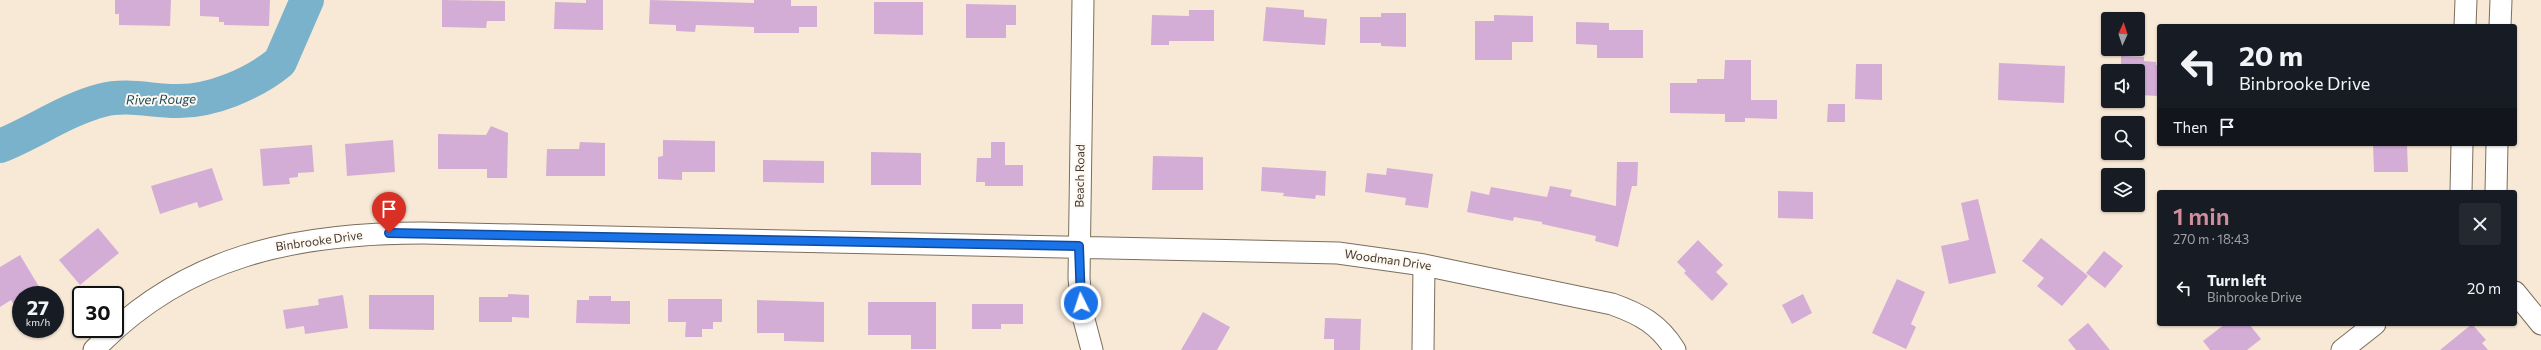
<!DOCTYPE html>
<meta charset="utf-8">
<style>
:root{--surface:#171b24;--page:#242831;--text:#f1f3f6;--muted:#9ea1a6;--accent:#d18e9a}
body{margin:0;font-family:Commissioner,sans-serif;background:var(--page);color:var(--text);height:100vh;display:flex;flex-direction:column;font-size:15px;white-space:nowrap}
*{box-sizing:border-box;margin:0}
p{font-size:13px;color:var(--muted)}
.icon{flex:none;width:22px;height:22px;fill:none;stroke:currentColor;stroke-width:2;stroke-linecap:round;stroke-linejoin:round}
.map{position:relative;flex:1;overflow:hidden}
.side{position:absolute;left:2157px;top:190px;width:360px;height:136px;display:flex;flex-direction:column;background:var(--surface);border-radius:4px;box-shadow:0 1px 3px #0004}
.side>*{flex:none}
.hud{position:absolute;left:2157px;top:24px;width:360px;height:122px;border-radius:4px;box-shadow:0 1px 3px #0004;background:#171b24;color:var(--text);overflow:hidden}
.needle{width:26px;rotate:3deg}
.tools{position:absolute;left:2101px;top:12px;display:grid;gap:8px}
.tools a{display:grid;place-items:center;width:44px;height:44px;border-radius:4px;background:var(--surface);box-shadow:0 1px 3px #0004;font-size:20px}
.speed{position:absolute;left:12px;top:286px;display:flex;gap:8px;font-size:20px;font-weight:700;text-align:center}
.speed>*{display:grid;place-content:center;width:52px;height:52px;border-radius:50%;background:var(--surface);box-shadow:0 1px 3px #0004;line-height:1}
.speed small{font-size:10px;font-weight:400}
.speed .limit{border:2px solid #111;border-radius:6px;background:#fff;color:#111}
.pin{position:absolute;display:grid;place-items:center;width:34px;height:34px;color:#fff;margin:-41px -17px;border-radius:50% 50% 50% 0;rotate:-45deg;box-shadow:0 0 4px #0007}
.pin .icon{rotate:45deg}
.me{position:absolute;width:44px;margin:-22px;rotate:356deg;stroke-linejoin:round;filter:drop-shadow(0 0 3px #0008)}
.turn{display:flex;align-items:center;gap:14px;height:84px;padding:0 16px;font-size:18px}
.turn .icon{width:52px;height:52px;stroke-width:2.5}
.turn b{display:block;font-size:28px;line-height:34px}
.then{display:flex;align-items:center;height:38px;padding:0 16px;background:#0003;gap:8px;font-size:15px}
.round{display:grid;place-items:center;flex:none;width:42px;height:42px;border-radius:4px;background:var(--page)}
.summary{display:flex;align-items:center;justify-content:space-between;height:68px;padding:0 16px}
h1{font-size:24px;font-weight:600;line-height:30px;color:var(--accent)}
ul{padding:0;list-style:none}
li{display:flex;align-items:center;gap:12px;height:60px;padding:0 16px}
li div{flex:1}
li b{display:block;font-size:15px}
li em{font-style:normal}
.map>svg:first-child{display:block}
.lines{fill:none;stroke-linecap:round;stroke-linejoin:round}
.river{stroke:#79b2ca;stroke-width:34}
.building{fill:#d3add5}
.street-casing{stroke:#7b6e5d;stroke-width:23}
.street{stroke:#fff;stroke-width:21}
.route-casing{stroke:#114b97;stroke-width:10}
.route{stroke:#1a73e8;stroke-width:7}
.labels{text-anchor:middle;stroke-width:4;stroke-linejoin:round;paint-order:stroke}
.street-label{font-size:12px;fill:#3f3932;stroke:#fef8f0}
.water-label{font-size:13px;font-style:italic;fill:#18495a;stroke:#fef8f0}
</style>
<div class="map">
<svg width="2541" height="350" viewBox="0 0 2541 350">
<rect width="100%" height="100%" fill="#f8e9d6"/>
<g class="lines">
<path class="river" d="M0,146C35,132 67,109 103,100C126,94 153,101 176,101C211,102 253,84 280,62L307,0"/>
</g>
<path class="building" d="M115,0H171L170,26L119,25V14H115Z
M200,0H270L269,26L224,25V22H219V17L200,16Z
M442,0L505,1V21H487L486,28L442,27Z
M586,0H603V30L554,29L555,2L586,3Z
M650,0L754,3V0H791V6H817V27H799V33H754V27L696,25L695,32L676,31V25L649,24Z
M874,2H923V35L874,34Z
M966,4L1016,5V25H1006V38H966Z
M1266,7L1304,10V17L1327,19L1325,45L1263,41Z
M1189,10H1214V41H1169V45H1151L1152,15L1189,16Z
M1381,13H1406V47L1381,46V43H1360V17H1381Z
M1494,15L1533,16V42H1512V60H1475V21H1494Z
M1576,22L1609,23V30H1643V58H1597V45L1576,44Z
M2121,56L2144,57V61L2156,62V65H2159V96L2138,95V71H2121Z
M1725,60H1751V100H1777V119L1745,118V122H1725V114L1670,113V83H1697V79H1724Z
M1999,63L2065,66L2064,103L1998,100Z
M1856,64H1882V100L1855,99Z
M1828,104H1845V122H1827Z
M491,126L508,133L507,178H487V169H438V134L486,135Z
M393,140L395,172L347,176L345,144Z
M663,140L715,141V172H682V180L658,179V157L663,156Z
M580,142L605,143V176H546L547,149H579Z
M991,142H1005V165H1023V186H985V182H976L977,158H991Z
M2373,144H2407L2408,172H2374Z
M312,145L314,172L298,173V177L289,178L290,184L263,186L260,149Z
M871,152L921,153V185H871Z
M1153,156L1203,157V190H1152Z
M763,160L824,161V183L763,182Z
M1617,162H1638L1637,186H1632L1618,247L1595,241L1596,236L1542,224V222L1514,217L1513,221L1467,212L1471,191L1489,195L1491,187L1547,197L1550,186L1572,190L1570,196L1616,206Z
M1262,167L1326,171L1325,196L1316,195L1315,199L1283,196L1284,193L1261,191Z
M212,168L223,200L199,208L197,202L160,214L151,186Z
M1387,168L1433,174L1428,208L1405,205L1406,198L1365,192L1367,173L1386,175Z
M1778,191L1813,192V219L1778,218Z
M1978,199L1996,273L1949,284L1941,246L1969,240L1961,203Z
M98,228L119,253L80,285L59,260Z
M2041,238L2088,276L2062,306L2037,286L2044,278L2022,261Z
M1698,240L1723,265L1716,272L1728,284L1712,301L1684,273L1686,271L1677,262Z
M2104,251L2123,266L2105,288L2086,273Z
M20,255L44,295H21V316L11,300L0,307V267Z
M1897,279L1925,292L1911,324L1916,327L1906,349L1872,333Z
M508,294L529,295V318L512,317V322H479V297H508Z
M1803,294L1812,313L1792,324L1782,305Z
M343,295L348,328L305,334L304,326L286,329L283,310L319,305L318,299Z
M369,295H434V330L369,329Z
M589,296H611V301H630V324L576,323L577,300H589Z
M668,299H722V322H713V329H702V337H685L686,322H668Z
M757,300L824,302V342L784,341V333H757Z
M868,302H936V349H911V335H868Z
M972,304H1023V324H1001V329H972Z
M1203,312L1230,327L1217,350H1181Z
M1325,318L1361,319L1360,350H1334V339H1324Z
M2088,323L2110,350H2076L2068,340Z
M2225,324H2249L2261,339L2247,350H2210L2203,341Z
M2472,324L2486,340L2482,343L2488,350H2440Z"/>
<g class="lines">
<g class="street-casing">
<path id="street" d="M1083,0L1079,278L1082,312L1092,350
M2465,26L2466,0
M2500,26L2501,0
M2461,192L2462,144
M2496,192L2497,144
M2515,292L2541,324
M94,350C184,255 297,233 423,233L1338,253L1424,265L1612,304C1640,314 1659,324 1675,350
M1423,350L1424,265
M2342,350L2375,324"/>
</g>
<use href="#street" class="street"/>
</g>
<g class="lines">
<g class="route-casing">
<path id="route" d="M389,233L1079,246L1081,303"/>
</g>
<use href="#route" class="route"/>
</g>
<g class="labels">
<g class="street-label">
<text transform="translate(1080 176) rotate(-89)" y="4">Beach Road</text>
<text transform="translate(319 241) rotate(-8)" y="4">Binbrooke Drive</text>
<text transform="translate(1388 260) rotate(8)" y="4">Woodman Drive</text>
</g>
<g class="water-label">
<text transform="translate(161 99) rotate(-1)" y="5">River Rouge</text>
</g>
</g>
</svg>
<div class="tools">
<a><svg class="needle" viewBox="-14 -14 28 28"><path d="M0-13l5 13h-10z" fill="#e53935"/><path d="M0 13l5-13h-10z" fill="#9ea1a6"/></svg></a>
<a><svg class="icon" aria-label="sound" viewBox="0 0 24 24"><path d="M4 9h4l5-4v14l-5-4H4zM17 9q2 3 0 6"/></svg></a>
<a><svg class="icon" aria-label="search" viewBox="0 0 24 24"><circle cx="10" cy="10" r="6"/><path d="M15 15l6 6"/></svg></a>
<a><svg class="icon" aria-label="layers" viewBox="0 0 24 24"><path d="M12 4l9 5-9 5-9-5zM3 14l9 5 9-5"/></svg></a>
</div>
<div class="speed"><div>27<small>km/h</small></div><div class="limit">30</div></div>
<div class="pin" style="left:389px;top:233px;background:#d93025"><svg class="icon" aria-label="arrive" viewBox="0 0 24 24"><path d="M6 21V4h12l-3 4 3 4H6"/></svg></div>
<svg class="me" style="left:1081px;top:303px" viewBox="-20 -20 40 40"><circle r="17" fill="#1a73e8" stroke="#fff" stroke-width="3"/><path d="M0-11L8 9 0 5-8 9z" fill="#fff"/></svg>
<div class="hud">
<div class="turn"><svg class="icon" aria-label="left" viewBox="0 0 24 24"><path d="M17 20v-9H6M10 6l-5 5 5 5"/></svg><div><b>20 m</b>Binbrooke Drive</div></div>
<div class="then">Then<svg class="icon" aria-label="arrive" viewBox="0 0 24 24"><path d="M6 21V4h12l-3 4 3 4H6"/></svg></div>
</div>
<section class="side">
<div class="summary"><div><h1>1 min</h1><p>270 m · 18:43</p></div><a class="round"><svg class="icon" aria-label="close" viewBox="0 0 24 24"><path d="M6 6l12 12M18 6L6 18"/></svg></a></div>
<ul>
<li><svg class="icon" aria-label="left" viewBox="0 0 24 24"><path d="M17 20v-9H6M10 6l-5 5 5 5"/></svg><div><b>Turn left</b><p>Binbrooke Drive</p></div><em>20 m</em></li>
</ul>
</section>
</div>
